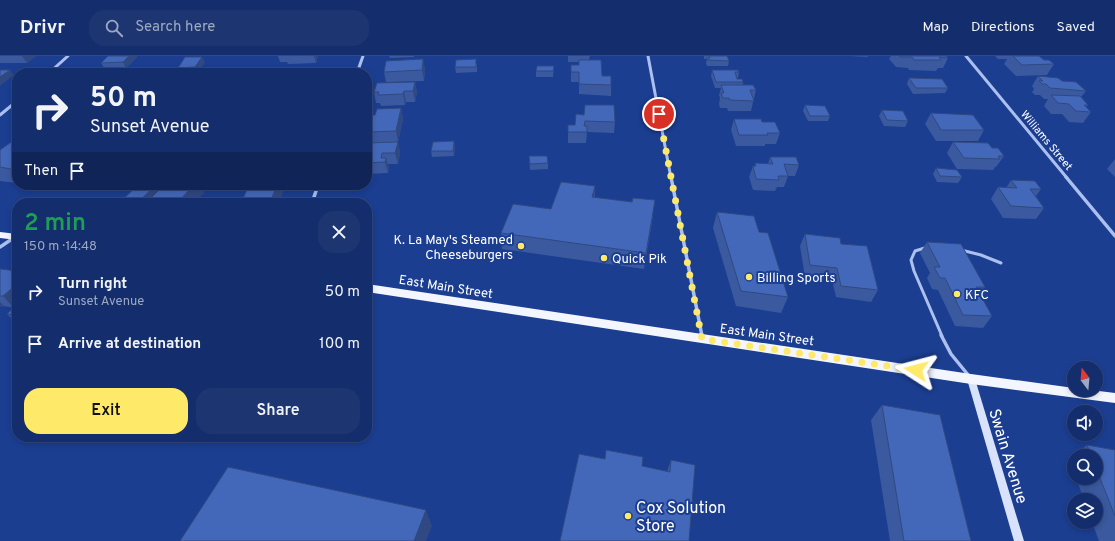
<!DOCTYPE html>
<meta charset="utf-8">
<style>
:root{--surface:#142e6d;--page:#1d3672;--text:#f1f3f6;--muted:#9da8c2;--line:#334a80;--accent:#ffe969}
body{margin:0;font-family:Overpass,sans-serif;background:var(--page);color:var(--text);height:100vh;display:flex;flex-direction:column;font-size:15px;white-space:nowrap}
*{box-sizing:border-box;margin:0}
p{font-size:13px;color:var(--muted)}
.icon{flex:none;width:22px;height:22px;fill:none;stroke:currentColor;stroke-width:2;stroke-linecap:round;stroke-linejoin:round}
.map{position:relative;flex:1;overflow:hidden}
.side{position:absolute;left:12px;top:142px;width:360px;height:244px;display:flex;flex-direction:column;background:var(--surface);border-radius:16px;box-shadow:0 2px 6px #0003,0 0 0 1px var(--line)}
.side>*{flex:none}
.guide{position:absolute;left:12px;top:12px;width:360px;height:122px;border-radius:16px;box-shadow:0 2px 6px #0003,0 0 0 1px var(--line);background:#142e6d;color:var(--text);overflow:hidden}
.needle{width:26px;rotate:344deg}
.controls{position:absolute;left:1067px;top:305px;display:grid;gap:8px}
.controls a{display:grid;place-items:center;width:36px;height:36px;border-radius:50%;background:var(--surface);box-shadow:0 2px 6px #0003,0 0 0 1px var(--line);font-size:20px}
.pin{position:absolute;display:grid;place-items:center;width:34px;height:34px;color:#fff;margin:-17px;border:2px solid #fff;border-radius:50%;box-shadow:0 1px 4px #0007}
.me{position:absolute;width:44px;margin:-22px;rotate:279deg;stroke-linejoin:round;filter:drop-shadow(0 0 3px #0008)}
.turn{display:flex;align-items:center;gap:14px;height:84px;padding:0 12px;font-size:18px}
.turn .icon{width:52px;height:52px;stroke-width:2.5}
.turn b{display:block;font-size:28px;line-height:34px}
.then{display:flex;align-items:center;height:38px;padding:0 12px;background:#0003;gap:8px;font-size:15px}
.round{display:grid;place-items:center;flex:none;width:42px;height:42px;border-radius:16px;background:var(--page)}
.overview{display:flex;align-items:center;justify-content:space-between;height:68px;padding:0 12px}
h1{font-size:24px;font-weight:600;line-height:30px;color:#1e9e55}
.cta{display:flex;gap:8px;margin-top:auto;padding:8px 12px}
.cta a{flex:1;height:46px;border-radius:16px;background:var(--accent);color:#111;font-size:16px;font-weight:600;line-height:46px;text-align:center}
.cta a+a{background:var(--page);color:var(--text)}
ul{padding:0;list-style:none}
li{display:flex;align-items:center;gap:12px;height:52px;padding:0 12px}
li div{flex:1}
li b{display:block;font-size:15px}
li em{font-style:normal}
header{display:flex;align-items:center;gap:24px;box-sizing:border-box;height:56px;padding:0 20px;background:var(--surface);border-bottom:1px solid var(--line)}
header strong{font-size:19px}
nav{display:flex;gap:22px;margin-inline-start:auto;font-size:14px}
.search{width:280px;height:36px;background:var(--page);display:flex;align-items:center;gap:10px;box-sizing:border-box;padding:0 14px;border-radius:16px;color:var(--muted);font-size:15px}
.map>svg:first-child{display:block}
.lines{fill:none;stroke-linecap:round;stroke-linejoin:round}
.lane-far1{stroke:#abc0ee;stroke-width:3}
.lane{stroke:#abc0ee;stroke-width:3.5}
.street-far2{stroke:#abc0ee;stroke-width:3}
.street-far1{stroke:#abc0ee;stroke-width:3.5}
.street{stroke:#abc0ee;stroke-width:5}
.secondary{fill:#d8e2fa;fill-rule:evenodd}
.primary{fill:#f3f6ff;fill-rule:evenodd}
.wall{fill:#3a599f}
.shaded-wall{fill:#304982}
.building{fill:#4468b9;stroke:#304982}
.route{stroke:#ffe969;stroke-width:7;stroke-dasharray:0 12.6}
.poi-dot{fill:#ffe969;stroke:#1b3e91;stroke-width:1.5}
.labels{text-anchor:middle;stroke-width:4;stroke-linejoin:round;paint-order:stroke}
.far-street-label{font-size:11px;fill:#fff;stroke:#1b3e91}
.poi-label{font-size:13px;fill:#fff;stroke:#1b3e91;text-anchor:start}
.street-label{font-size:13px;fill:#fff;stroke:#1b3e91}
.near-street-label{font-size:16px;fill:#fff;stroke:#1b3e91}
.near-poi-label{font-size:16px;fill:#fff;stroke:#1b3e91;text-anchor:start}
</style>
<header>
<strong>Drivr</strong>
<div class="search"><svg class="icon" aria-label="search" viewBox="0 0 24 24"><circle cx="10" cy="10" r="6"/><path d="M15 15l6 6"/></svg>Search here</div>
<nav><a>Map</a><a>Directions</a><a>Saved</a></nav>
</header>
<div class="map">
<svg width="1115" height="485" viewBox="0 0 1115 485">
<rect width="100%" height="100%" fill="#1b3e91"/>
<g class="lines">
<path class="lane-far1" d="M928,191L915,195L911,204L914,215L942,280
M961,194L981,199L1001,207"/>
<path class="lane" d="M941,279L951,298L969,320"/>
<path class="street-far2" d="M648,0L671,122
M966,0L1067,122
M49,17L68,0
M357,17L363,0
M0,59L17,45"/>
<path class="street-far1" d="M671,121L702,280
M1066,121L1115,180
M312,147L318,129
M0,191L15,181"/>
<path class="street" d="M701,279L702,282"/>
<path class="secondary" d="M971,319L974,320L975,323L1024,485H1014L967,323L968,320Z"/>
<path class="primary" d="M0,176L17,178V184L0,182Z
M367,228L971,318L1074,332V334H1091L1115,337V347L971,328L367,236Z"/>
</g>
<path class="wall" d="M0,0H36L27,7H0Z
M108,0H137V1L126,12H104L101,7Z
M278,0H318L316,7L288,8L287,6H280Z
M389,0H414V1L390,2Z
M568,0H590L589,4L602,20L611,29V40L579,38V26H571V9H579V6H568Z
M704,0H727L729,5L728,10H707L706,7L707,3H704Z
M850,0H868L867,1Z
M891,0H946L948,2L943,12H938L936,15L909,14L908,12L896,11L889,3Z
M995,0H1039L1044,4L1054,8L1047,19L1016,20L1004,8L1007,3H998Z
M423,3L425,14L424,25L386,26L384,16Z
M205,6L198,16L181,17L178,12Z
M477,8V16L456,17L455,11Z
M554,10L553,21H536V15Z
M712,14L739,16L738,22H737V23L743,26V29L756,34L751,55H728L727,52H720L719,48L720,42L719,39L721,32H715L711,20Z
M1038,20L1062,25L1086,35L1081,41L1088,49L1086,51L1091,56L1083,67L1069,66L1062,58H1051L1044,50L1048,43H1044L1040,39H1035L1032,36L1034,33L1032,30Z
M909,22L948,32L945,37L913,38L907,28Z
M415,26L417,37L415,46H406L405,49L381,50L380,47H376L374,36Z
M805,49L830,60L828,65H808L803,55Z
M401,52L403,63L398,86L400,97L398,108H388L389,113L388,117L367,118V87H373L369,69L375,59Z
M882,54L908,65L905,71L884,70L879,60Z
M931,57L984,74L978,85H936L925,68Z
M576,58L615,66L614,77L587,76L586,87H568V76L575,69Z
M734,63L762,66L780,77L776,88H765V90H736L731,74Z
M17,82V127L0,125V94Z
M454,85L455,91L454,100L432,101L431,95Z
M953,86L992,92L1004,100L996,111H995L993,114L957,113L947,97Z
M529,100L548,107V113L530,114Z
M770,101L799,109L795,120H788L784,131H777L775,135L753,134L749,121L753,110H755V107L768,108Z
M1115,103V121L1107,113Z
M936,112L962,121L958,127L937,126L933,118Z
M1011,124L1041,133L1036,140L1044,152L1036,163L1003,162L991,143L998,131L1006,132Z
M595,130V142L632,146L653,160L644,213L502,193L501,177L551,153Z
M717,156L759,176L788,241L781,257L736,250L713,172Z
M805,178L841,188L878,234L871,246L836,241L832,224L805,221L800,190Z
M927,186L985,231L980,238L992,260L983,272L955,270L938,234L932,233L927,222L930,217L920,197Z
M0,213L17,215V268L7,258L13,252L4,250L0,251Z
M882,349L971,485H890L871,364Z
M1087,389L1115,394V485H1099L1092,466H1096V444H1084L1076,422H1096V400H1074V417L1069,403Z
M671,404L689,485L642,410L667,416Z"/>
<path class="shaded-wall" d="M22,0H36L27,7Z
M129,0H137V1L126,12L123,6Z
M314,0H318L316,7Z
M202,1L205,6L198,16L195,11Z
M423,3L425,14L424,25L422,14Z
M10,14L14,19L0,30V21Z
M415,26L417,37L415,46L413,35Z
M404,35L406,46L405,49L403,38Z
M401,52L403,63L398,86L396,75Z
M454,85L455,91L454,100L453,95Z
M398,86L400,97L398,108L395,97Z
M386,102L389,113L388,117L385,106Z
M156,129H161L162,132L147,147H137Z
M194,129H201L205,136L194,147H177Z
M277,129H286L279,147H270Z
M595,130L594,145L592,141Z
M367,170L369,176L367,180Z
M17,228V249L14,252L3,240Z
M0,246L4,250L0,251Z
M426,454L432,470L426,485H414Z"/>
<path class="building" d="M108,0H129L123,6L101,7Z
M709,0H727L729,5L708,4L707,2H710Z
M899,0H946L948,2L939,1L941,4H914L912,1H900Z
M1013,0H1039L1044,4H1049L1054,8L1022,9Z
M185,1H202L195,11L178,12Z
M423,3L422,14L384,16L386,5Z
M476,3V11H455L456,4Z
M579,4H601L602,20H611V29L579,28V16H571V9H579Z
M537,10H554L553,15H536Z
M288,12L321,14L319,17H286Z
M0,14H10L0,21Z
M113,14L111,17H90L92,15Z
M712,14H738L739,16H735L737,23H742L743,26H716Z
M1038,20L1058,22L1062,25L1076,26L1086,35L1050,32L1046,28H1042L1039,25H1043Z
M909,22L942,23L948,32H916Z
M415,26L413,35H404L403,38L378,39L379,36H374L377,27Z
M721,29H753L756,34H750L754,45L730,44L729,42H723L721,37H724Z
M1051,39L1080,40L1088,49H1084L1091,56L1076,55L1069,48L1058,47Z
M585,49H614L615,66L585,65L584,70H587V76H568V69H575L576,58L584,59Z
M805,49L825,50L830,60H810Z
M401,52L396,75L370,76L372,69H369L372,59H375L377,53Z
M882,54L903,55L908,65L887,64Z
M931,57L973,59L984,74H941Z
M734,63H761L762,66H775L780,77H767L768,79H739Z
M17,82V114L0,111V94Z
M454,85L453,95H431L433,86Z
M398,86L395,97H382L381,102H386L385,106L367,107V87Z
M953,86L988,87L992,92H998L1004,100H998L1000,103L964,102Z
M529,100H547L548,107L530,108Z
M770,101H796L799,109L784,108L788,120H778L779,124L756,123L753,110H756L755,107L773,108Z
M936,112L957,114L962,121L940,120Z
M1011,124L1035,125L1041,133H1030L1044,152L1011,150L998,131L1017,132Z
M561,126L595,130L592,141L632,146L633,142L655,144L646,197L501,177L513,148L551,153Z
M138,129H156L137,147H119Z
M164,129H194L177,147H146Z
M249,129H277L270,147H241Z
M717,156L754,160L759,176L768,177L788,241L741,235Z
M805,178L840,182L841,188L867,190L878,234L841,230L837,212L810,209Z
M927,186L961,188L985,231H976L992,260L963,259L945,222H940L934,211H940Z
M0,213L17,215V228L3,240H0Z
M17,248V259L7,258Z
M882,349L940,359L971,485H904Z
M1087,389L1115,394V460L1096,412V400H1091Z
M606,394L643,401L642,410L670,416L671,404L695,409L689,485H560L579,398L605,403Z
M228,411L426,454L414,485H180Z"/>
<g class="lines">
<path class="route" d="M659,58L702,283L916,314"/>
</g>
<g class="poi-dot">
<circle cx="521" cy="190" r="4"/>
<circle cx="604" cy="202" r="4"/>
<circle cx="749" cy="221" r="4"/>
<circle cx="957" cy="238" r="4"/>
<circle cx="628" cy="460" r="4"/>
</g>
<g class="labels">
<g class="far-street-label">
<text transform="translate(1047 84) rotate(50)" y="4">Williams Street</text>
</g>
<g class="poi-label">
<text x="513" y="188" text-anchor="end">K. La May's Steamed<tspan x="513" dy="15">Cheeseburgers</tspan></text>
<text x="612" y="207">Quick Pik</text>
<text x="757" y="226">Billing Sports</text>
<text x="965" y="243">KFC</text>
</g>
<g class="street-label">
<text transform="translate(446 230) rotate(9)" y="5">East Main Street</text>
<text transform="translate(767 278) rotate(8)" y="5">East Main Street</text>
</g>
<g class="near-street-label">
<text transform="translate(1009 400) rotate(73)" y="6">Swain Avenue</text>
</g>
<g class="near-poi-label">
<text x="636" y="457">Cox Solution<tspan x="636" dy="18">Store</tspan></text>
</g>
</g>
</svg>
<div class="controls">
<a><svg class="needle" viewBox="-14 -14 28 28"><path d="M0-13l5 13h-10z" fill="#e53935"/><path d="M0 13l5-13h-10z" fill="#9da8c2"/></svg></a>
<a><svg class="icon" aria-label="sound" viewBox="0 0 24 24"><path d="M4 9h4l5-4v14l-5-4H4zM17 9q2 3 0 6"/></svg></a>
<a><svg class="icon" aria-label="search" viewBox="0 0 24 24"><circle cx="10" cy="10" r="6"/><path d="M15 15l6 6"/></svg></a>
<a><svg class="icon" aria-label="layers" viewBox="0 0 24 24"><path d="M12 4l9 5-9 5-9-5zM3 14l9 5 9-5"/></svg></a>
</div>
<div class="pin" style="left:659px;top:58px;background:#d93025"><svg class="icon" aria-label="arrive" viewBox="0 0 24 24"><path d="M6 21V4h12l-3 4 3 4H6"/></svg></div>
<svg class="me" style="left:916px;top:314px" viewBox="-20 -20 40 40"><path d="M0-17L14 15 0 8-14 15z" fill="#ffe969" stroke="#fff" stroke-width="4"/></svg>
<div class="guide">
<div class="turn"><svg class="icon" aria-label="right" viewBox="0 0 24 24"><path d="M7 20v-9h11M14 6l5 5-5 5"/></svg><div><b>50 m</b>Sunset Avenue</div></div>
<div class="then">Then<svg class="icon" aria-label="arrive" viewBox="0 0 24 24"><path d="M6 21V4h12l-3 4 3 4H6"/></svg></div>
</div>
<section class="side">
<div class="overview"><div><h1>2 min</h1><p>150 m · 14:48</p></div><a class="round"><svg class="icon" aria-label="close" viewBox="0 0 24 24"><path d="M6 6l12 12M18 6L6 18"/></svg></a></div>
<ul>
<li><svg class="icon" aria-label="right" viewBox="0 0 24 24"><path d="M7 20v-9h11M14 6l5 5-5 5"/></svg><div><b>Turn right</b><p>Sunset Avenue</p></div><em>50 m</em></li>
<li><svg class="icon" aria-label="arrive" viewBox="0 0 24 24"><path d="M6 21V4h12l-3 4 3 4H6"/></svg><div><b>Arrive at destination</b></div><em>100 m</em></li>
</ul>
<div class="cta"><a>Exit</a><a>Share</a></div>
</section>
</div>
